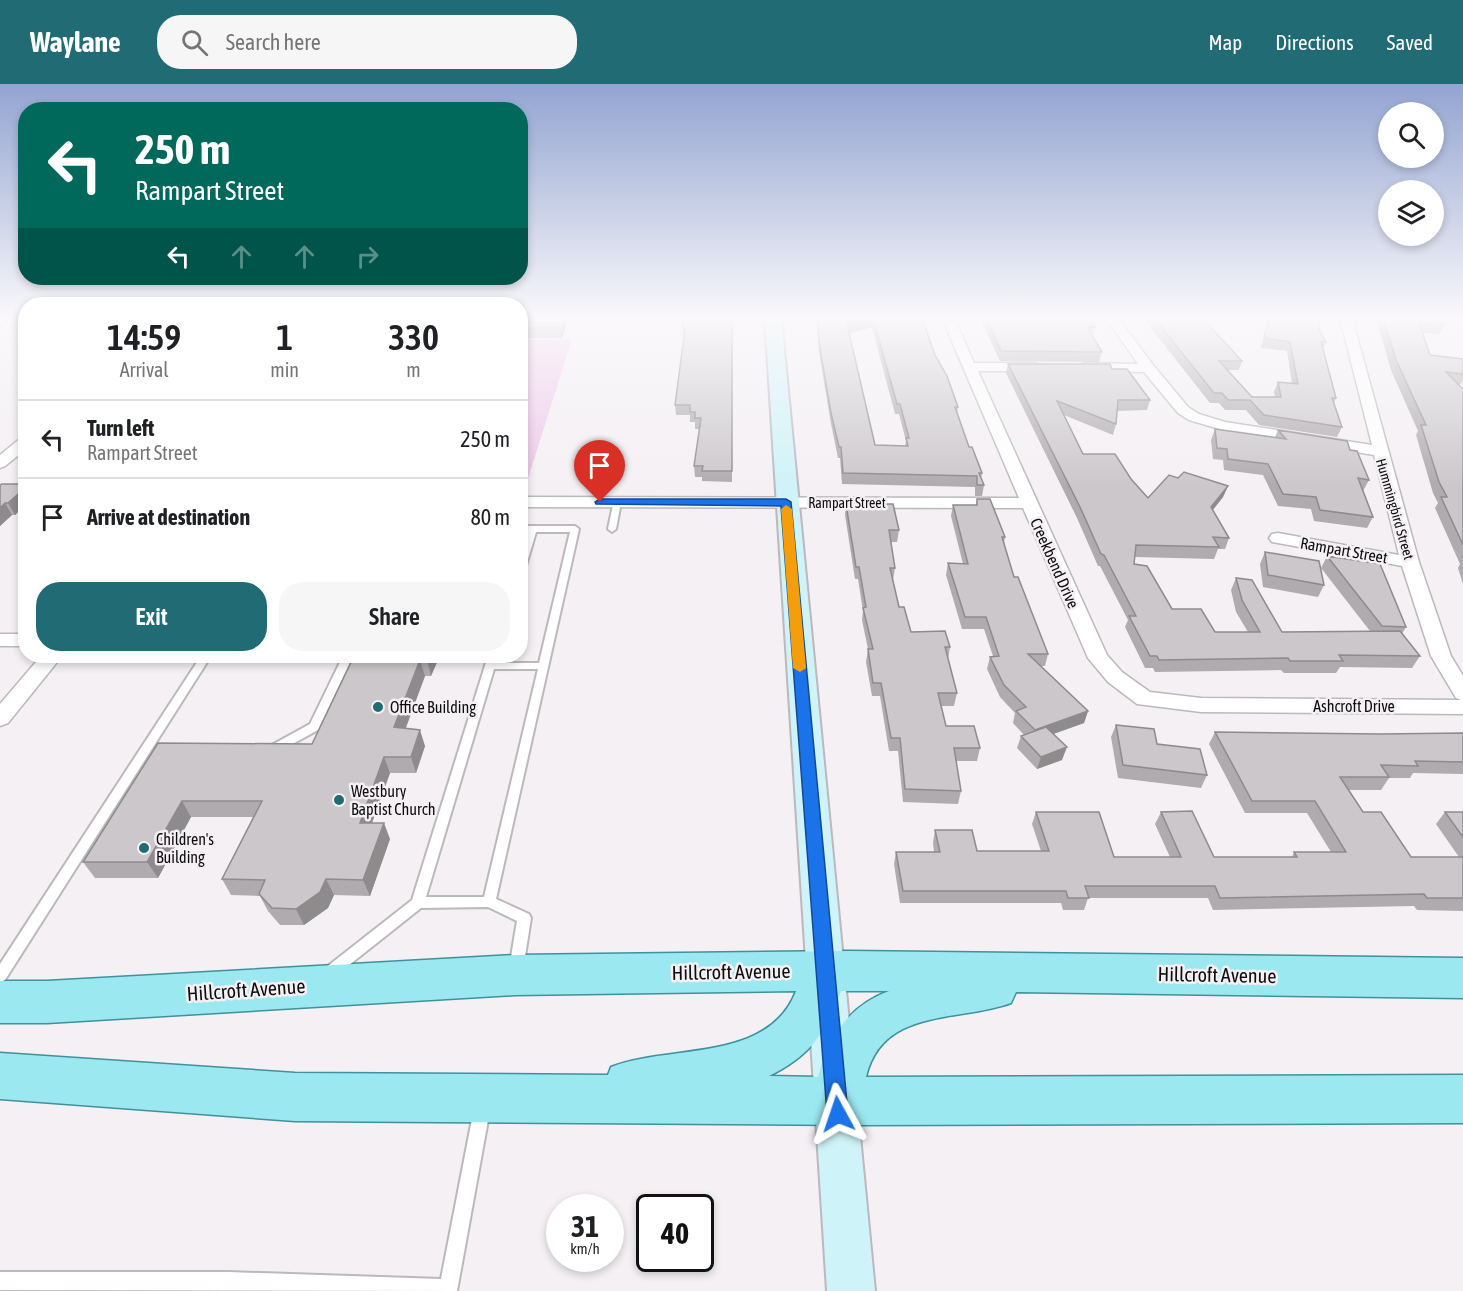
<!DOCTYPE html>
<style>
:root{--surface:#fff;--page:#f6f6f6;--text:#202124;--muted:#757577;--line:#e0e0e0;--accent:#216c74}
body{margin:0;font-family:"Asap Condensed",sans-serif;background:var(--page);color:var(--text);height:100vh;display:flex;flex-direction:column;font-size:22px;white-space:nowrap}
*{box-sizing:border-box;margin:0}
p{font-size:20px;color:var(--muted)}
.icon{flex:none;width:33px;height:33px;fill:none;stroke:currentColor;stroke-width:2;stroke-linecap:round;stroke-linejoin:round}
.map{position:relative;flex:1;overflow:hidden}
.drawer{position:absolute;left:18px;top:213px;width:510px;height:366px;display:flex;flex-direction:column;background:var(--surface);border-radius:24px;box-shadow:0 3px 9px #0003}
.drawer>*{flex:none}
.guide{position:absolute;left:18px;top:18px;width:510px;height:183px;border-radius:24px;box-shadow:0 3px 9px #0003;background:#00695c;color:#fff;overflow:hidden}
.fabs{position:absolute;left:1378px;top:18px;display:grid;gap:12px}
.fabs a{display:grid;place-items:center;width:66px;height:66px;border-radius:50%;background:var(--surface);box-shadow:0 3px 9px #0003;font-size:30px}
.speed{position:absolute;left:546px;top:1110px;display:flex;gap:12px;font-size:30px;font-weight:700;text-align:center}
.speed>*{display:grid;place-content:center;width:78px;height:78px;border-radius:50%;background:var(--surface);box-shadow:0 3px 9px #0003;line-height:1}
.speed small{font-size:15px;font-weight:400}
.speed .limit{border:3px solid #111;border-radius:9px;background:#fff;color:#111}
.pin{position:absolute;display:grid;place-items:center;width:51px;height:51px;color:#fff;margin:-62px -26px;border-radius:50% 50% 50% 0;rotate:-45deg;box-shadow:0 0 6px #0007}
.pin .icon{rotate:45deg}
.me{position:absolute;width:66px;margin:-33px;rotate:355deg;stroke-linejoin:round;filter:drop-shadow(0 0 4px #0008)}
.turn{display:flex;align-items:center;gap:21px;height:126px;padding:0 18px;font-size:27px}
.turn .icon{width:78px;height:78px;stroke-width:2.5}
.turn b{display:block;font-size:42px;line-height:51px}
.lanes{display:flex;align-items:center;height:57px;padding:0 18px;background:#0003;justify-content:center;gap:30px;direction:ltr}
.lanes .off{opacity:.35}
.eta{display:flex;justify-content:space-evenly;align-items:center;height:102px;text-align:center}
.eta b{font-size:36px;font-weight:600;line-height:42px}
.primary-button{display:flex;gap:12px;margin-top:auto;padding:12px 18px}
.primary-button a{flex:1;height:69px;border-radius:24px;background:var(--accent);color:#fff;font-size:24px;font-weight:600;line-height:69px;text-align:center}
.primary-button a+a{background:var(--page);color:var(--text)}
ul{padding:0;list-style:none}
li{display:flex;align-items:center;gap:18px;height:78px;padding:0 18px;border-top:2px solid var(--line)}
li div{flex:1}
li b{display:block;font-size:22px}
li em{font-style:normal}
header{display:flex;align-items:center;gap:36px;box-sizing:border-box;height:84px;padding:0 30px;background:var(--accent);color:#fff}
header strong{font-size:28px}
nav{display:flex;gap:33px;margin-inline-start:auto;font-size:21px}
.search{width:420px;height:54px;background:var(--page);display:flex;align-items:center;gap:15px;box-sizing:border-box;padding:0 21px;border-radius:24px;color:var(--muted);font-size:22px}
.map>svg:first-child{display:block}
.green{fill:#eec8e9}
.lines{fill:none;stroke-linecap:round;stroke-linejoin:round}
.lane-casing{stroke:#bcb8bc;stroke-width:4}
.street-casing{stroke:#bcb8bc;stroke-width:3}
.secondary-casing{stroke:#bcb8bc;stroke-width:4}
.primary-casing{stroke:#3f919b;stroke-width:3}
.lane{fill:#fff;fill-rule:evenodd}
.street{fill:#fff;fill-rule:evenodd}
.secondary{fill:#cef3f8;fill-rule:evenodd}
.primary{fill:#9ce8f1;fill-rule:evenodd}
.wall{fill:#afabae;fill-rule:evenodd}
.shaded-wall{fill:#8e8b8d}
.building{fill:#cbc7ca;stroke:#8e8b8d;stroke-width:1.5}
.route{fill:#1a73e8;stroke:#114b97;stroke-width:1.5}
.slow{fill:#f59e0b}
.poi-dot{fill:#216c74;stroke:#f4f0f4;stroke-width:2}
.labels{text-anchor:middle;stroke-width:5;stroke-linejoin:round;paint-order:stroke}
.far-street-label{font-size:14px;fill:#0e0d0e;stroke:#f4f0f4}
.street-label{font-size:16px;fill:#0e0d0e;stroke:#f4f0f4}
.poi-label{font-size:16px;fill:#0e0d0e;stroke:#f4f0f4;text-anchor:start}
.near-street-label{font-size:20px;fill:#0e0d0e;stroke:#f4f0f4}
</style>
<header>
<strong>Waylane</strong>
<div class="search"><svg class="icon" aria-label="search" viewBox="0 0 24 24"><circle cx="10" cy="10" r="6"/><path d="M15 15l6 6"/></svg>Search here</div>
<nav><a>Map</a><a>Directions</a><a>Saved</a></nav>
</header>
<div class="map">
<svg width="1463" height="1207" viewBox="0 0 1463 1207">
<rect width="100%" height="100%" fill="#f4f0f4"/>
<path class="green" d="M572,255L525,404H521V256Z"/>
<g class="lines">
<g class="lane-casing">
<path id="lane" d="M614,416H620L621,418L616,445L612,448L608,445Z
M520,442H575L579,445L496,815L529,830L531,834L523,885L521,889L516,891L511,889L509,885L517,837L488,823L421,824L334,893L329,895L324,893L322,889L324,885L412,816L488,572H498L496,579H539L570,448H536L525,485L520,488V470L528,448H520ZM494,585H538L484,813H426Z
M201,572H211L5,896L0,898V880Z
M343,572H353L318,646L278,668H270L268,665L270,662L310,640Z
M482,1017L488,1019L490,1025L457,1207L0,1206V1188H229L441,1195L474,1025L476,1019Z"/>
</g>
<g class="street-casing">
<path id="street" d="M0,234H10L0,241Z
M942,234H954L974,279H1035L1042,283L1035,287H978L1107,571L1122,588L1150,608L1201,614L1461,616L1456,614L1431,572L1402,482L1278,459L1272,458L1269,454L1272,450L1278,449L1399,471L1374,371L1223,346L1189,336L1178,329L1144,288L1084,287L1077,283L1084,279L1138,280L1106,234H1118L1153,281L1188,323L1199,330L1225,338L1372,361L1340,234H1352L1419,478L1451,572L1463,592V630L1201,628L1137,620L1108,598L1088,574L1023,424L520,423V413L1019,414Z
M26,353V365L5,382L0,384V371L21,354Z
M0,550H26V562H0Z
M41,572H62L8,639L0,642V620Z"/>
</g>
<g class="secondary-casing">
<path id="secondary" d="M765,234H781L875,1207H827Z"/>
</g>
<g class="primary-casing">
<path id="primary" d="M849,867L1463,874V914L1016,908L1011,919C960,938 882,923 866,993L1463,991V1039L861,1041L295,1037L0,1015V969L295,989L608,991L611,983C669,960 769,979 796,907L515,911L47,939H0V897H47L515,871ZM841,907H889C849,922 829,952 818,993L769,992C810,972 826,949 841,907Z"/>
</g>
<use href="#lane" class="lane"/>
<use href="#street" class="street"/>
<use href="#secondary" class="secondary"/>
<use href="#primary" class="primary"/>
</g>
<path class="wall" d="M520,234H569L562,254H520Z
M732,234V398L702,397V393H695L694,382L700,345H695V338H690V331H676L675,321L684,254H683V245Z
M816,234H922L935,271L958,323L957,330L969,363L982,389L981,394L984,401L982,412H975V403L842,400L840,374H838L831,340L819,268ZM872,243L895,330H899L906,357L905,362L875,361L849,249Z
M980,234H1088L1095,243L1093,252L1102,268L1099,278L1000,277Z
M1143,234H1202L1242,277L1239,286H1228L1252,313H1275L1274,308L1278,298L1292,299L1287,267L1261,264L1268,234H1318L1320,244V246L1326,258L1323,265L1336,314L1334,319L1342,343L1337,353L1259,341L1246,326H1225L1219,319H1210Z
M1376,234H1437L1444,241L1440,250L1422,249L1430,271L1463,275V296L1461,300H1458L1463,305V500L1458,484L1460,480L1435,424L1438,419L1433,409L1416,351L1418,347L1391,286Z
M1008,280L1112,285L1150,316L1147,326L1117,327L1116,340L1113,351L1064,331L1083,370L1131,395L1148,414L1178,394L1228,402L1223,413L1213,426L1229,454L1225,465H1218L1214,475L1135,473L1134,480L1172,525L1215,548H1248L1236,528L1231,506L1236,494L1282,548L1370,547L1321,484L1327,472L1406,543L1402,550L1420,572L1412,584L1340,583L1336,589H1284L1281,586L1155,588L1153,584H1145L1125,543L1128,536L1100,482H1098L1077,434L1006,289Z
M1215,345L1275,353L1278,346L1350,366L1369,396L1363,407L1373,433L1367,444L1314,437L1311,425L1278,422L1263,391L1224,386L1223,376L1213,375L1211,356Z
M26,400V420L15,431H12L0,442V401Z
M977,415L1005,453L1004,459L1014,493L1048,570L1045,582H1041L1088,627L1084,639L1053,650L1062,676L1037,685L1017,664L1021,652L1024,651L1013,639L1015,629L1000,613L987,585L990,573L993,572L984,545H962L946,491L948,479L963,480L951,432L953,421H976Z
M846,420L899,446L897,458H891L895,484L893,496L899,523L911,548L950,563L948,575L957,609L954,622H941L946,642L980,664L977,677H956L961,707L958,720L903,718L898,667H889L880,612H872L866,578L868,565L862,536L863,527L858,495H855L845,431Z
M1265,468L1324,501L1318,513L1263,503L1260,480Z
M354,572H436L438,576L431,592H425L405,644L425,662L416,689H390L372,739L390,755L370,812L334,811L328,824L304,841H280L268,827L260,812L231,811L222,795L253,733H191L158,794H95L83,778L158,659L312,660Z
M1116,641L1157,660L1207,691L1201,704L1118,694L1111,653Z
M1215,648L1380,650L1463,649V690L1413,689L1410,694H1389L1381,706H1348L1363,728L1411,773H1459L1436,740L1445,728H1463V827L1417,826L1414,822L1213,826L1208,814H1088L1084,826H1063L1061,819H900L894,780L896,768H934L933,759L935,746L977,767H1041L1032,740L1036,728L1114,773H1170L1155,740L1161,728L1214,773H1292L1294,768H1331L1307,729H1245L1209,660Z"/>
<path class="shaded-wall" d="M564,234H569L562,254L561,244Z
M872,234V243L846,250L847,240Z
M1228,402L1223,413L1206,434L1211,423Z
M26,403V420L15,431L8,419Z
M5,419L12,431L0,442V424Z
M429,572H436L438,576L431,592L427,576Z
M420,576L425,592L400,660L394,643Z
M1088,627L1084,639L1031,658L1035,646Z
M420,646L425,662L416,689L411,673Z
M1067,663L1062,676L1037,685L1041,673Z
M384,673L390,689L366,755L360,739Z
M182,717L191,733L158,794L147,778Z
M384,739L390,755L370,812L363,796Z
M326,795L334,811L328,824L304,841L296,825Z"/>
<path class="building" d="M520,234H564L561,244H520Z
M683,234H732V387H702L703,382H694L701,334H695V328H690V321H675L685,245H683Z
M818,234H871L847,240L875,361L908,362L906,354H909L900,320H897L873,234H922L935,271L947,292L958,323H955L969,363H972L982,389H979L984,401H977V392L843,389L841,363H839L831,329L819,258Z
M986,234H1088L1095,243H1087L1102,268L1001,267Z
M1154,234H1202L1242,277H1219L1252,313H1281L1278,298L1298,300L1290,258L1264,254L1269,234H1318L1320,244H1318L1326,258H1321L1336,314H1332L1342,343L1264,331L1250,316H1228L1222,309H1214Z
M1383,234H1437L1444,241L1419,239L1430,271L1463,275V290L1446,288L1463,305V461L1441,413H1447L1439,398L1421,341H1426L1396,276Z
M1008,280H1110L1112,285H1127L1150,316H1118L1116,340L1057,317L1083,370H1115L1131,395L1148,414L1169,391L1178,394L1184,388L1228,402L1211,423L1229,454L1213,453L1219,463L1136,461L1134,480L1147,482L1172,525H1201L1215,548H1260L1242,516L1236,494L1252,496L1282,548L1400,547L1420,572L1339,571L1343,577H1290L1288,574L1159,576L1157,572H1150L1129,532H1136L1104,471L1101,470L1080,423Z
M1215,345L1286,355L1278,346L1347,357L1350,366L1357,367L1369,396L1358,394L1373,433L1320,426L1316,413L1283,410L1268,380L1228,375L1227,365L1217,364Z
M2,400H26V403L8,419H5L0,424V401Z
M977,415H990L1005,453H1002L1014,493H1018L1048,570H1028L1088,627L1035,646L1016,627L1026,623L1004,601L990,573L999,572L986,533H965L948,479L968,480L953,421H977Z
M846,420H893L899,446H889L895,484H890L899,523H904L911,548L945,547L950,563H945L957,609H938L946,642H974L980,664H954L961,707L905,705L900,654H891L881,599H873L868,565H873L863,524L866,523L859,483H856Z
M1265,468L1319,477L1324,501L1268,491Z
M1327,472L1380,480L1406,543L1382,542Z
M354,572H429L427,576H420L394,643L420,646L411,673H384L360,739H384L363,796L326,795L320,808L296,825L272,824L259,810L265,796L222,795L262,717H182L147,778H83L158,659L312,660Z
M1116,641L1154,645L1157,660L1200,665L1207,691L1123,681Z
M1046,643L1067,663L1041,673L1021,652Z
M1215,648L1380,650L1463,649V678L1415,677L1418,682L1381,681L1389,693H1340L1363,728H1381L1411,773H1463V814H1427L1424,810L1220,814L1215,802H1085L1089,814H1068L1066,807H903L896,768H940L935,746H972L977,767H1049L1036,728H1099L1114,773H1181L1161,728L1192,727L1214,773H1297L1294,768H1346L1315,717H1252Z
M1445,728H1463V753Z"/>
<linearGradient id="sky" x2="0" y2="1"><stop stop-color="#93a4d1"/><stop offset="0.58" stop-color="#faf8fa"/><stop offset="1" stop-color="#faf8fa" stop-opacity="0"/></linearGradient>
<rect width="1463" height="403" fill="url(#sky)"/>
<path class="route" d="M600,415H786L791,418L848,1030L845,1037L838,1040L830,1037L827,1030L781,422L596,420L595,418Z"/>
<path class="slow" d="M786,421L792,425L806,584L800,588L793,584L781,425Z"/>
<g class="poi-dot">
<circle cx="378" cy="623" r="6"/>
<circle cx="339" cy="716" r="6"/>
<circle cx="144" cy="764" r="6"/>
</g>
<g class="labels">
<g class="far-street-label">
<text x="847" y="424">Rampart Street</text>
<text transform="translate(1395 425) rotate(74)" y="5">Hummingbird Street</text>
</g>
<g class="street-label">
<text transform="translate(1344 466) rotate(10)" y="6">Rampart Street</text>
<text transform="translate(1055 479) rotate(66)" y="6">Creekbend Drive</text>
<text x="1354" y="628">Ashcroft Drive</text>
</g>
<g class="poi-label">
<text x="390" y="629">Office Building</text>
<text x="351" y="713">Westbury<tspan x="351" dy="18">Baptist Church</tspan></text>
<text x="156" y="761">Children's<tspan x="156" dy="18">Building</tspan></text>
</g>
<g class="near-street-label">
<text transform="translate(731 888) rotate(-1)" y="7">Hillcroft Avenue</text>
<text transform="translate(1217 891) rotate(1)" y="7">Hillcroft Avenue</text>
<text transform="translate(246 906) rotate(-4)" y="7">Hillcroft Avenue</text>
</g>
</g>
</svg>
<div class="fabs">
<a><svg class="icon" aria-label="search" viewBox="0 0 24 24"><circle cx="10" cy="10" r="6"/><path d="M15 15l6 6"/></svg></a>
<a><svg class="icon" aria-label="layers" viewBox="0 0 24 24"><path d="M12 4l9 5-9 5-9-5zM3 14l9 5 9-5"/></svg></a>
</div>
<div class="speed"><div>31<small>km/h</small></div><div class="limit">40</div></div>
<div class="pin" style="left:600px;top:418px;background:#d93025"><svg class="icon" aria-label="arrive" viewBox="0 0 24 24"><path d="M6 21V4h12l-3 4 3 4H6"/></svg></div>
<svg class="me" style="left:838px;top:1030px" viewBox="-20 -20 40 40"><path d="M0-17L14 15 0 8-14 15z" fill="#1a73e8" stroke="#fff" stroke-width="4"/></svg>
<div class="guide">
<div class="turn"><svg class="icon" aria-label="left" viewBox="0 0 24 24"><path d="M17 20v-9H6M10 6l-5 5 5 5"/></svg><div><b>250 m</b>Rampart Street</div></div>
<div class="lanes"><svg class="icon" aria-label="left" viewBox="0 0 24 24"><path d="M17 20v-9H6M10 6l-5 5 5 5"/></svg><svg class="icon off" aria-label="ahead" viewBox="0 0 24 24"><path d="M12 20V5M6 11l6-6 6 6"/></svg><svg class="icon off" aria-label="ahead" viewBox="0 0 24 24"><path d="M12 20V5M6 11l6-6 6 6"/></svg><svg class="icon off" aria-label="right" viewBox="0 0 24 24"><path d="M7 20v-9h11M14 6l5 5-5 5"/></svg></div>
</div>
<section class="drawer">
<div class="eta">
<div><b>14:59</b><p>Arrival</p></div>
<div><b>1</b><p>min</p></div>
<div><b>330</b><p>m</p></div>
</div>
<ul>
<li><svg class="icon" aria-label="left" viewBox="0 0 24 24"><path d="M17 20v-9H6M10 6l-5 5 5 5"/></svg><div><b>Turn left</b><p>Rampart Street</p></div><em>250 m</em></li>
<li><svg class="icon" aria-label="arrive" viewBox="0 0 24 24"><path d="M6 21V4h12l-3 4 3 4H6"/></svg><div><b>Arrive at destination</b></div><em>80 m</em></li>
</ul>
<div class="primary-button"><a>Exit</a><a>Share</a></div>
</section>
</div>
